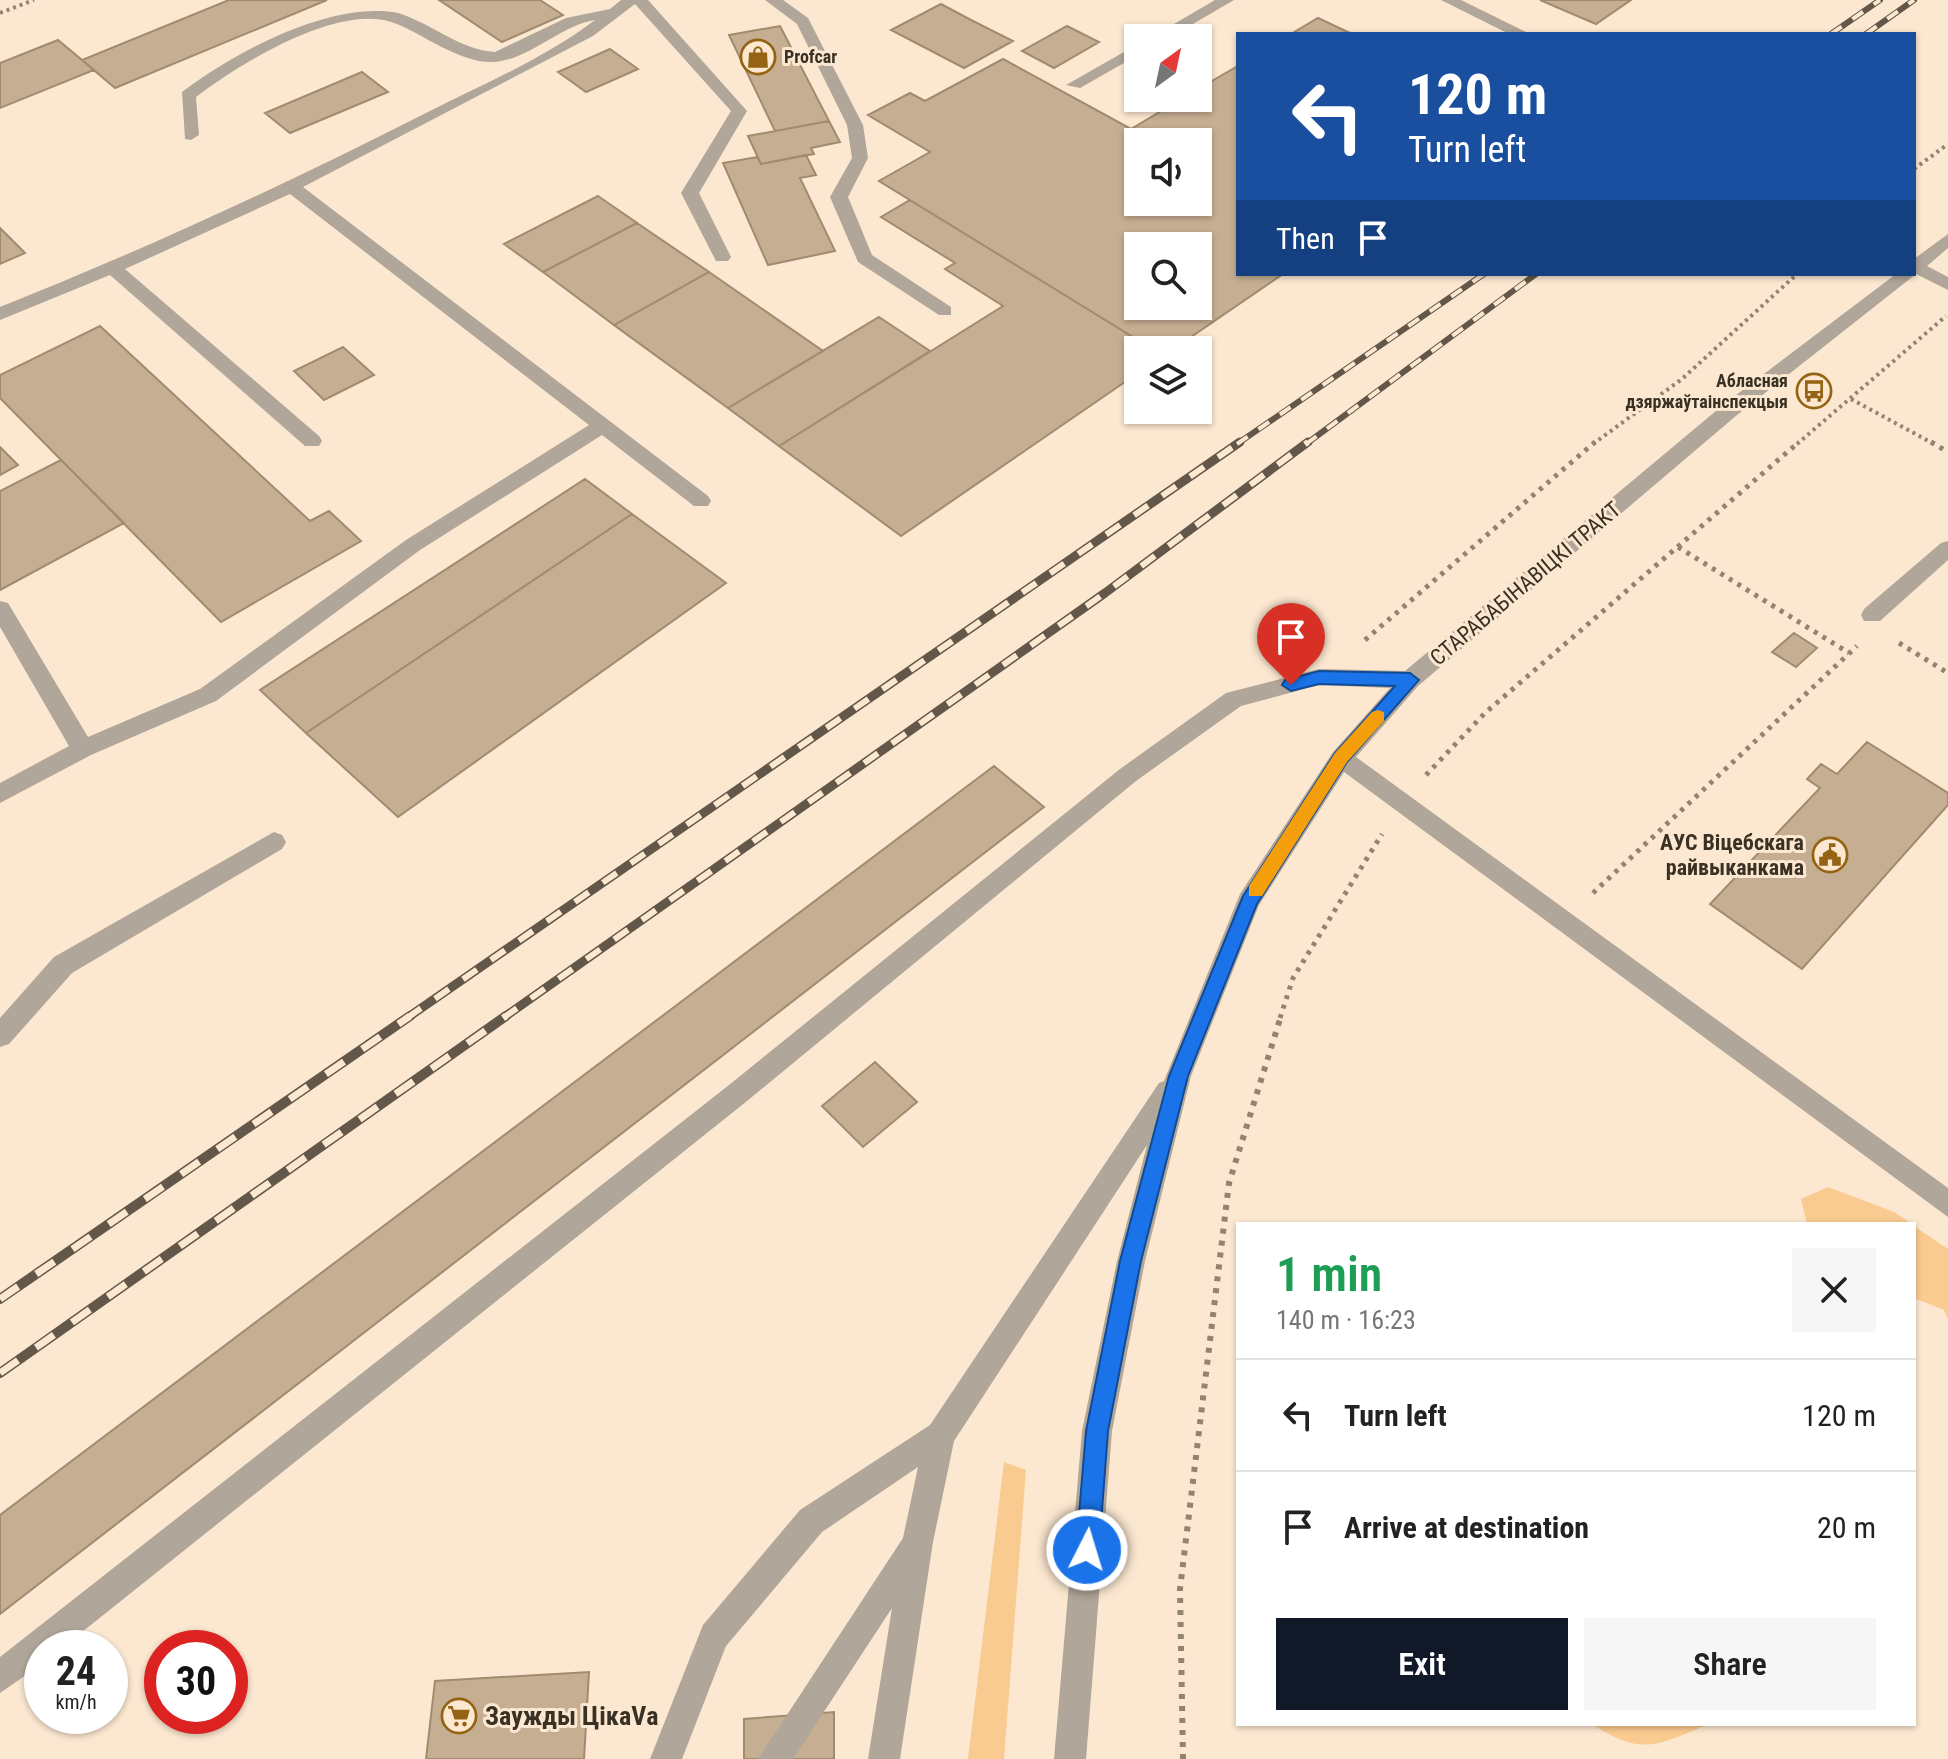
<!DOCTYPE html>
<meta charset="utf-8">
<style>
:root{--surface:#fff;--page:#f6f6f6;--text:#222;--muted:#767676;--line:#e0e0e0;--accent:#111827}
body{margin:0;font-family:"Roboto Condensed",sans-serif;background:var(--page);color:var(--text);height:100vh;display:flex;flex-direction:column;font-size:30px;white-space:nowrap}
*{box-sizing:border-box;margin:0}
p{font-size:26px;color:var(--muted)}
.icon{flex:none;width:44px;height:44px;fill:none;stroke:currentColor;stroke-width:2;stroke-linecap:round;stroke-linejoin:round}
.map{position:relative;flex:1;overflow:hidden}
.side{position:absolute;left:1236px;top:1222px;width:680px;height:504px;display:flex;flex-direction:column;background:var(--surface);border-radius:0px;box-shadow:0 2px 6px #0004}
.side>*{flex:none}
.banner{position:absolute;left:1236px;top:32px;width:680px;height:244px;border-radius:0px;box-shadow:0 2px 6px #0004;background:#1a4fa0;color:#fff;overflow:hidden}
.needle{width:52px;rotate:33deg}
.controls{position:absolute;left:1124px;top:24px;display:grid;gap:16px}
.controls a{display:grid;place-items:center;width:88px;height:88px;border-radius:0px;background:var(--surface);box-shadow:0 2px 6px #0004;font-size:40px}
.speed{position:absolute;left:24px;top:1630px;display:flex;gap:16px;font-size:40px;font-weight:700;text-align:center}
.speed>*{display:grid;place-content:center;width:104px;height:104px;border-radius:50%;background:var(--surface);box-shadow:0 2px 6px #0004;line-height:1}
.speed small{font-size:20px;font-weight:400}
.speed .limit{border:12px solid #d22;background:#fff;color:#111}
.pin{position:absolute;display:grid;place-items:center;width:68px;height:68px;color:#fff;margin:-82px -34px;border-radius:50% 50% 50% 0;rotate:-45deg;box-shadow:0 0 8px #0007}
.pin .icon{rotate:45deg}
.me{position:absolute;width:88px;margin:-44px;rotate:5deg;stroke-linejoin:round;filter:drop-shadow(0 0 6px #0008)}
.turn{display:flex;align-items:center;gap:28px;height:168px;padding:0 40px;font-size:36px}
.turn .icon{width:104px;height:104px;stroke-width:2.5}
.turn b{display:block;font-size:56px;line-height:68px}
.then{display:flex;align-items:center;height:76px;padding:0 40px;background:#0003;gap:16px;font-size:30px}
.round{display:grid;place-items:center;flex:none;width:84px;height:84px;border-radius:0px;background:var(--page)}
.summary{display:flex;align-items:center;justify-content:space-between;height:136px;padding:0 40px}
h1{font-size:48px;font-weight:600;line-height:60px;color:#1e9e55}
.action{display:flex;gap:16px;margin-top:auto;padding:16px 40px}
.action a{flex:1;height:92px;border-radius:0px;background:var(--accent);color:#fff;font-size:32px;font-weight:600;line-height:92px;text-align:center}
.action a+a{background:var(--page);color:var(--text)}
ul{padding:0;list-style:none}
li{display:flex;align-items:center;gap:24px;height:112px;padding:0 40px;border-top:2px solid var(--line)}
li div{flex:1}
li b{display:block;font-size:30px}
li em{font-style:normal}
.map>svg:first-child{display:block}
.green{fill:#facb90}
.building{fill:#c6ae92;stroke:#a18b6f;stroke-width:2;fill-rule:evenodd}
.lines{fill:none;stroke-linecap:round;stroke-linejoin:round}
.path-far2{stroke:#928472;stroke-width:4;stroke-dasharray:3 4;stroke-linecap:butt}
.path-far1{stroke:#928472;stroke-width:5;stroke-dasharray:4 6;stroke-linecap:butt}
.path{stroke:#928472;stroke-width:6;stroke-dasharray:5 7;stroke-linecap:butt}
.minor{fill:#b0a699;fill-rule:evenodd}
.rail-far2-casing{stroke:#625748;stroke-width:6}
.rail-far1-casing{stroke:#625748;stroke-width:9}
.rail-casing{stroke:#625748;stroke-width:10}
.rail-far2{stroke:#fce8d0;stroke-width:4;stroke-dasharray:13;stroke-linecap:butt}
.rail-far1{stroke:#fce8d0;stroke-width:6;stroke-dasharray:17;stroke-linecap:butt}
.rail{stroke:#fce8d0;stroke-width:7;stroke-dasharray:22;stroke-linecap:butt}
.route{fill:#1a73e8;stroke:#114b97;stroke-width:2}
.slow{fill:#f59e0b}
.labels{text-anchor:middle;stroke-width:6;stroke-linejoin:round;paint-order:stroke}
.far-poi-label{font-size:18px;font-weight:bold;fill:#3a3125;stroke:#fce8d0;text-anchor:start}
.street-label{font-size:22px;fill:#3a3125;stroke:#fce8d0}
.poi-label{font-size:22px;font-weight:bold;fill:#3a3125;stroke:#fce8d0;text-anchor:end}
.near-poi-label{font-size:26px;font-weight:bold;fill:#3a3125;stroke:#fce8d0;text-anchor:start}
</style>
<div class="map">
<svg width="1948" height="1759" viewBox="0 0 1948 1759">
<rect width="100%" height="100%" fill="#fce8d0"/>
<path class="green" d="M1828,1187L1894,1212L1912,1224H1807L1801,1199Z
M1914,1226L1948,1249V1319L1944,1310L1914,1298Z
M1004,1462L1026,1470L1004,1759H968Z
M1592,1724H1710C1659,1744 1643,1758 1592,1724Z"/>
<path class="building" d="M229,0H327L115,88L82,60Z
M439,0H540L563,15L502,42Z
M1540,0H1631L1596,24Z
M941,4L971,20L1013,41L964,68L891,30Z
M1318,18L1352,34H1291Z
M780,26L829,121L775,131L729,35Z
M1067,26L1099,42L1054,68L1022,51Z
M58,40L94,70L0,108V63Z
M610,49L638,69L586,92L558,72Z
M1003,59L1131,129L1183,98H1198V89L1238,66V274H1283L1172,350H1154L879,181L930,152L868,115L910,93L925,101ZM1138,142H1198V202H1138ZM1138,246H1198V306H1138Z
M362,72L388,92L290,133L265,113Z
M829,121L840,142L811,148L814,154L761,164L748,136Z
M806,155L816,175L800,178L835,251L768,265L723,163L757,157L761,164Z
M598,196L637,223L543,272L504,244Z
M910,200L1154,350H1138V373L901,536L779,446L1003,306L945,269L955,263L881,217Z
M637,223L709,272L614,325L543,272Z
M0,228L25,253L0,264Z
M709,272L823,351L728,408L614,325Z
M879,317L930,351L779,446L728,408Z
M100,326L310,521L329,511L361,541L221,622L0,398V375Z
M343,347L374,375L324,400L294,371Z
M0,447L18,465L0,475Z
M61,460L124,523L0,590V491Z
M585,479L632,514L306,733L260,690Z
M632,514L726,583L398,817L306,733Z
M1794,633L1817,648L1796,667L1772,652Z
M1867,742L1948,793V805L1802,969L1710,904L1820,788L1807,779L1821,764L1837,774Z
M994,766L1044,807L0,1614V1515Z
M875,1062L917,1102L863,1147L822,1106Z
M589,1672L584,1759H426L435,1681Z
M834,1712V1759H744V1719Z"/>
<g class="lines">
<path class="path-far2" d="M0,13L34,0
M1914,169L1948,144
M1851,399L1934,444
M1593,444L1682,379L1797,274
M1797,444L1946,316"/>
<path class="path-far1" d="M1931,442L1948,452
M1678,547L1849,653
M1365,640L1595,442
M1899,643L1948,673
M1426,775L1485,713L1799,442
M1593,893L1857,646
M1280,1018L1293,978L1382,834"/>
<path class="path" d="M1183,1759L1180,1589L1229,1183L1281,1016"/>
<path class="minor" d="M621,0H648L747,111L699,193L731,257L728,261H716L681,193L731,111L635,4L593,36L303,187L708,496L711,501L708,506H694L602,435L420,550L216,701L91,755L0,803V783L69,746L0,627V601L8,603L88,737L200,689L406,540L589,425L290,194L125,269L319,436L322,441L319,446H305L110,275L0,320V307C143,250 282,186 420,116C477,87 544,59 595,20C559,26 531,59 494,62C462,64 426,36 397,24C342,0 239,64 196,97L199,135L191,140L185,139L182,92C233,53 331,0 398,13C431,23 460,50 495,52L566,18L610,9Z
M765,0H783L808,18L863,125L868,158L848,197L872,255L951,307V315H939L858,262L830,197L852,158L847,125L797,24Z
M1215,0H1234L1169,38H1150Z
M1441,0H1461L1530,34H1509Z
M1138,44V55L1080,88L1066,85Z
M1948,234V248L1927,266L1948,277V290L1916,274L1737,415L1418,686L1356,757L1948,1188V1217L1344,772L1259,905L1191,1076L1145,1261L1112,1431L1086,1759H1054L1082,1431L1117,1261L1147,1145L954,1441L933,1542L900,1759H868L892,1608L793,1759H758L903,1538L918,1467L822,1532L726,1646L682,1759H650L703,1625L800,1510L930,1425L1159,1083L1164,1081L1240,894L1333,752L1390,688L1319,685L1241,706L1136,781L747,1101L62,1648H42V1664L0,1693V1657L729,1085L1120,769L1226,693L1319,669L1405,671L1723,405L1896,274H1914V259Z
M1948,541V560L1880,621H1864L1861,615L1864,609L1941,543Z
M274,832L282,835L286,842L282,849L72,973L9,1044L0,1047V1018L54,957Z"/>
<g class="rail-far2-casing">
<path id="rail-far2" d="M1831,34L1880,0
M1866,34L1914,0
M1237,444L1484,274
M1306,444L1536,274"/>
</g>
<g class="rail-far1-casing">
<path id="rail-far1" d="M407,1018L1240,442
M503,1018L1105,593L1308,442"/>
</g>
<g class="rail-casing">
<path id="rail" d="M0,1299L410,1016
M0,1373L506,1016"/>
</g>
<use href="#rail-far2" class="rail-far2"/>
<use href="#rail-far1" class="rail-far1"/>
<use href="#rail" class="rail"/>
</g>
<path class="route" d="M1319,671L1410,673L1419,680L1347,762L1257,904L1188,1076L1141,1261L1108,1431L1099,1550L1095,1558L1087,1562L1079,1558L1076,1550L1086,1431L1120,1261L1169,1076L1243,896L1335,753L1395,686L1319,684L1291,691L1282,685L1285,680Z"/>
<path class="slow" d="M1378,710L1384,712V721L1347,762L1262,896H1249V886L1335,753L1372,712Z"/>
<defs>
<g id="shop-ring" transform="scale(1.8)"><circle r="9.5" fill="#fce8d0" stroke="#946313" stroke-width="1.5"/><path d="M-5-2.5h2.3a2.7 3.5 0 0 1 5.4 0H5L5.5 6h-11ZM-1.5-2.5h3a1.5 2.3 0 0 0-3 0Z" fill="#946313"/></g>
<g id="bus-ring" transform="scale(1.8)"><circle r="9.5" fill="#fce8d0" stroke="#946313" stroke-width="1.5"/><path d="M-5-6H5V4H4V6H2V4H-2V6H-4V4H-5ZM-3.5-4V0h7V-4ZM-3.5 1.2v1.5H-2V1.2ZM2 1.2v1.5H3.5V1.2Z" fill="#946313"/></g>
<g id="civic-ring" transform="scale(1.8)"><circle r="9.5" fill="#fce8d0" stroke="#946313" stroke-width="1.5"/><path d="M-.6-6.5H3V-4.5H.6V-3L4-1V1h2V6H-6V1h2V-1L-.6-3ZM-1.2 2.5V6h2.4V2.5Z" fill="#946313"/></g>
<g id="supermarket-ring" transform="scale(1.8)"><circle r="9.5" fill="#fce8d0" stroke="#946313" stroke-width="1.5"/><path d="M-6-5.5h2.5l.6 2H6L4.5 2H-2.5L-4.4-4H-6ZM-1.5 3.2a1.3 1.3 0 1 0 .1 0ZM3 3.2a1.3 1.3 0 1 0 .1 0Z" fill="#946313"/></g>
</defs>
<g fill-rule="evenodd">
<use href="#shop-ring" x="758" y="57"/>
<use href="#bus-ring" x="1814" y="391"/>
<use href="#civic-ring" x="1830" y="855"/>
<use href="#supermarket-ring" x="459" y="1716"/>
</g>
<g class="labels">
<g class="far-poi-label">
<text x="784" y="63">Profcar</text>
<text x="1788" y="387" text-anchor="end">Абласная<tspan x="1788" dy="21">дзяржаўтаінспекцыя</tspan></text>
</g>
<g class="street-label">
<text transform="translate(1525 583) rotate(-40)" y="8">СТАРАБАБІНАВІЦКІ ТРАКТ</text>
</g>
<g class="poi-label">
<text x="1804" y="850">АУС Віцебскага<tspan x="1804" dy="25">райвыканкама</tspan></text>
</g>
<g class="near-poi-label">
<text x="485" y="1725">Заужды ЦікаVа</text>
</g>
</g>
</svg>
<div class="controls">
<a><svg class="needle" viewBox="-14 -14 28 28"><path d="M0-13l5 13h-10z" fill="#e53935"/><path d="M0 13l5-13h-10z" fill="#767676"/></svg></a>
<a><svg class="icon" aria-label="sound" viewBox="0 0 24 24"><path d="M4 9h4l5-4v14l-5-4H4zM17 9q2 3 0 6"/></svg></a>
<a><svg class="icon" aria-label="search" viewBox="0 0 24 24"><circle cx="10" cy="10" r="6"/><path d="M15 15l6 6"/></svg></a>
<a><svg class="icon" aria-label="layers" viewBox="0 0 24 24"><path d="M12 4l9 5-9 5-9-5zM3 14l9 5 9-5"/></svg></a>
</div>
<div class="speed"><div>24<small>km/h</small></div><div class="limit">30</div></div>
<div class="pin" style="left:1291px;top:685px;background:#d93025"><svg class="icon" aria-label="arrive" viewBox="0 0 24 24"><path d="M6 21V4h12l-3 4 3 4H6"/></svg></div>
<svg class="me" style="left:1087px;top:1550px" viewBox="-20 -20 40 40"><circle r="17" fill="#1a73e8" stroke="#fff" stroke-width="3"/><path d="M0-11L8 9 0 5-8 9z" fill="#fff"/></svg>
<div class="banner">
<div class="turn"><svg class="icon" aria-label="left" viewBox="0 0 24 24"><path d="M17 20v-9H6M10 6l-5 5 5 5"/></svg><div><b>120 m</b>Turn left</div></div>
<div class="then">Then<svg class="icon" aria-label="arrive" viewBox="0 0 24 24"><path d="M6 21V4h12l-3 4 3 4H6"/></svg></div>
</div>
<section class="side">
<div class="summary"><div><h1>1 min</h1><p>140 m · 16:23</p></div><a class="round"><svg class="icon" aria-label="close" viewBox="0 0 24 24"><path d="M6 6l12 12M18 6L6 18"/></svg></a></div>
<ul>
<li><svg class="icon" aria-label="left" viewBox="0 0 24 24"><path d="M17 20v-9H6M10 6l-5 5 5 5"/></svg><div><b>Turn left</b></div><em>120 m</em></li>
<li><svg class="icon" aria-label="arrive" viewBox="0 0 24 24"><path d="M6 21V4h12l-3 4 3 4H6"/></svg><div><b>Arrive at destination</b></div><em>20 m</em></li>
</ul>
<div class="action"><a>Exit</a><a>Share</a></div>
</section>
</div>
